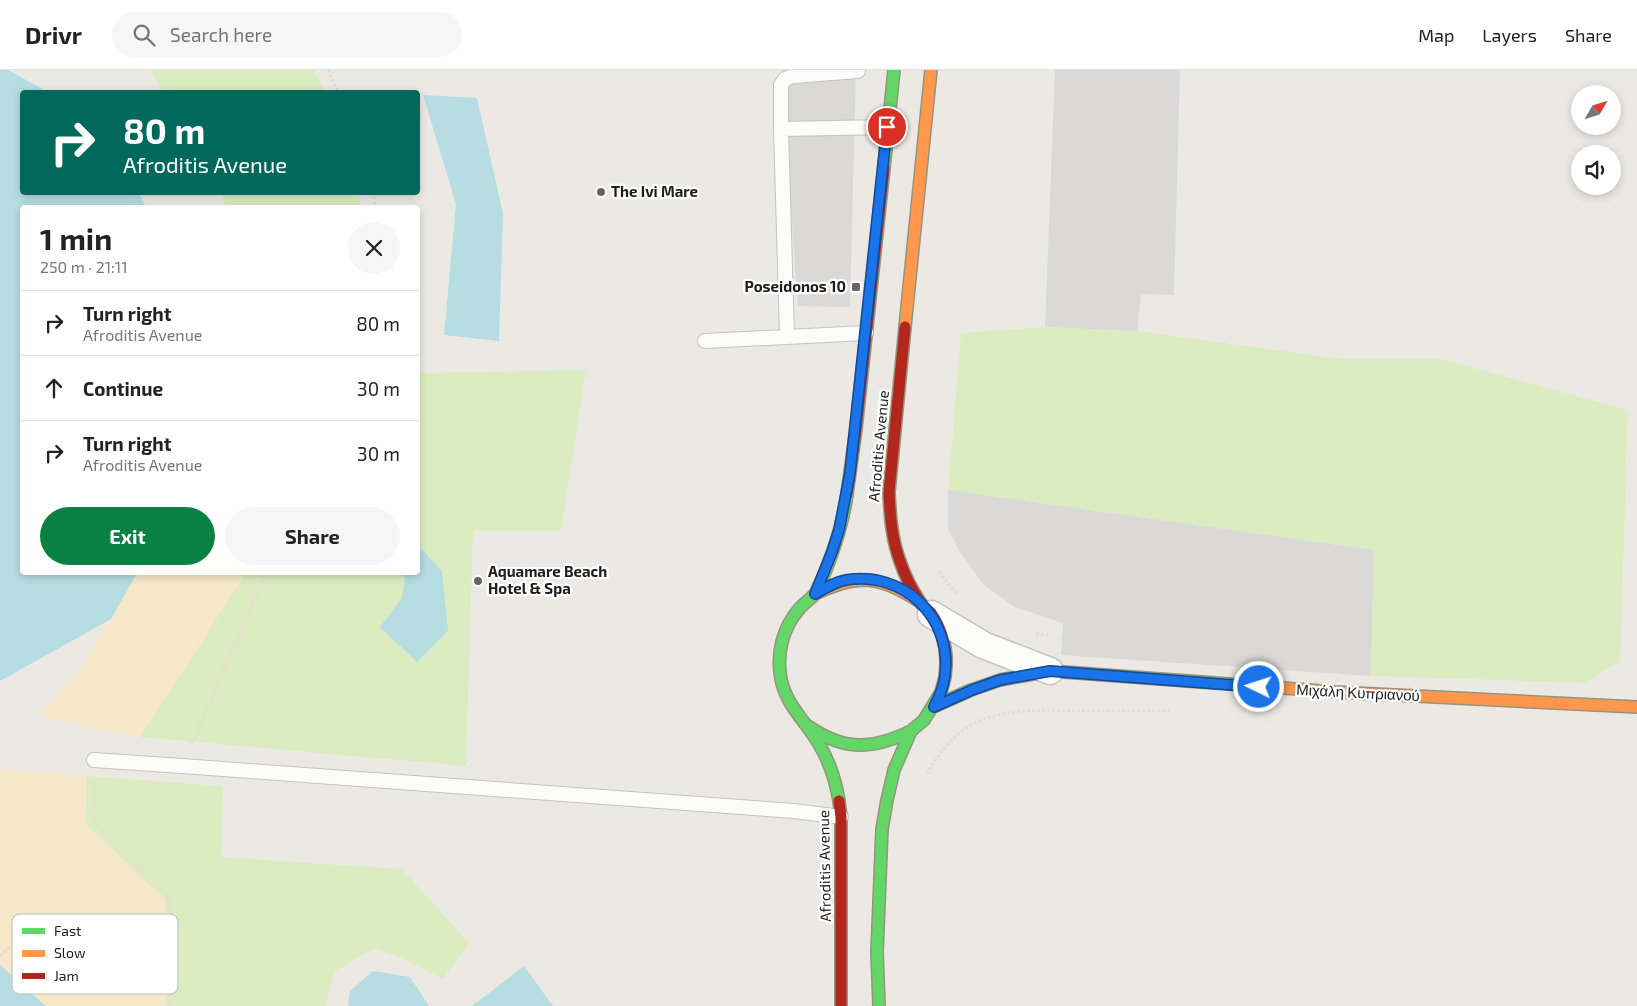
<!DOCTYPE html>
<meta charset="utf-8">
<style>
:root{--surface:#fff;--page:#f6f6f6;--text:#222;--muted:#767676;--line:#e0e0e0;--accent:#0b8043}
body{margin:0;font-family:"Exo 2",sans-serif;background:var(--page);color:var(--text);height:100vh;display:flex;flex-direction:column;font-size:19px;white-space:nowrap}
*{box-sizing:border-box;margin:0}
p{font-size:16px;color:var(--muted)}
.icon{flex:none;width:28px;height:28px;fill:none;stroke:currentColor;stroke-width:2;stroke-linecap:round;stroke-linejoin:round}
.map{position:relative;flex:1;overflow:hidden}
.panel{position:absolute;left:20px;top:135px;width:400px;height:370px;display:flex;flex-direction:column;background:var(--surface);border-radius:5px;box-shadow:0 2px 8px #0003}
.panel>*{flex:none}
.hud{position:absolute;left:20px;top:20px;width:400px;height:105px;border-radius:5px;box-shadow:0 2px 8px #0003;background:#00695c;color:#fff;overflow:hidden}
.needle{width:32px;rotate:51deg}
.controls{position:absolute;left:1571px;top:15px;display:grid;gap:10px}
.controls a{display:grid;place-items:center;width:50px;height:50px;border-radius:50%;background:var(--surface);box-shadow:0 2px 8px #0003;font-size:25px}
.pin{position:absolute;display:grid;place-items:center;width:42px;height:42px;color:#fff;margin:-21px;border:2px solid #fff;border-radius:50%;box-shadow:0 1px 5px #0007}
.me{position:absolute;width:55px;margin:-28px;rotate:274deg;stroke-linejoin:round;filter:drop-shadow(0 0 4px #0008)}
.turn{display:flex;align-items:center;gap:18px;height:105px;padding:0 20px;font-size:22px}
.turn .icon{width:65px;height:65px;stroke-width:2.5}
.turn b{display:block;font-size:35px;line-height:42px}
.round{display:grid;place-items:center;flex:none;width:52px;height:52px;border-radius:26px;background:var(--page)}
.overview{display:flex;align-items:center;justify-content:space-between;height:85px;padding:0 20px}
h1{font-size:30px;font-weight:700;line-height:38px}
.cta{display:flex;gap:10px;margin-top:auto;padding:10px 20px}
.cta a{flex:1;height:58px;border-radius:30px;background:var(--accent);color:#fff;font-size:20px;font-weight:700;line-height:58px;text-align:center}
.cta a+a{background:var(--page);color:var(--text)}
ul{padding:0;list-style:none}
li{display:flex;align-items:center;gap:15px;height:65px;padding:0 20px;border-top:1px solid var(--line)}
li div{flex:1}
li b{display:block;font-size:19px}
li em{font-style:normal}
header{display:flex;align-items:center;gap:30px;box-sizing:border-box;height:70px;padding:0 25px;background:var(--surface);border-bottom:1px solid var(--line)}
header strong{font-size:24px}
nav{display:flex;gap:28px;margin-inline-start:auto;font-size:18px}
.search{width:350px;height:45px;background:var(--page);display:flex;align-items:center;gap:12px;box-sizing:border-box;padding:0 18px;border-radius:28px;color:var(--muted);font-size:19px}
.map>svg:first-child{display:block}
.grass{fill:#dcecc1}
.sand{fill:#f6e8c8}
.parking{fill:#dad9d7}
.water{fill:#b6dde2}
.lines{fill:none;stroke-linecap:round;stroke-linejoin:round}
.lane-casing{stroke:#c4c3c1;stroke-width:16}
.street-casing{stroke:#c4c3c1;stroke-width:29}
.fast-casing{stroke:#96957c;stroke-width:14}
.slow-casing{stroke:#96957c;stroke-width:14}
.jam-casing{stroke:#96957c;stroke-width:14}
.path{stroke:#ebd8d7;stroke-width:3;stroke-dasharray:2.5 2.5;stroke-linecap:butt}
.lane{stroke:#fcfcfb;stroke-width:14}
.street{stroke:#fcfcfb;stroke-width:26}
.fast{stroke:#63d668;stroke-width:11}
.slow{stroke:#ff974d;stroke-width:11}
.jam{stroke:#b3261e;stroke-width:11}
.route-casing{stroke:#114b97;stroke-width:12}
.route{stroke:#1a73e8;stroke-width:9}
.poi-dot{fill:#656463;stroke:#fff;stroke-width:2}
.labels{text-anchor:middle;stroke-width:4.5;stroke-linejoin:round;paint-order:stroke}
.poi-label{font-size:15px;font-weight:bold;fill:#1d1d1d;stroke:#fff;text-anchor:start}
.street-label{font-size:15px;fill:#1d1d1d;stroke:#fff}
.key{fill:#fff;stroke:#bbb;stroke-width:1}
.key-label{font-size:14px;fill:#1d1d1d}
</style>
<header>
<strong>Drivr</strong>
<div class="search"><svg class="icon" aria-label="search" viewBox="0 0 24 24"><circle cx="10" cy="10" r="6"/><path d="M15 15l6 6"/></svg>Search here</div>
<nav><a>Map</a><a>Layers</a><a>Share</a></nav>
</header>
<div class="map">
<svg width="1637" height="936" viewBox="0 0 1637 936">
<rect width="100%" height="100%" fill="#ece9e5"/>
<path class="grass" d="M150,0H314L324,22H163Z
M220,123H359L360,137H227Z
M1045,257L1137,261L1341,289H1441L1628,340L1620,592L1584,613L1371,606L1374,480L948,420L961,263Z
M586,300L561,461H473L466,696L140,667L246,503L418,502V303Z
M87,706L223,716L221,787L402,799L469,873L443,909L395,885L374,879L335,901L326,934L327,936H166L165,830L86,754Z"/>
<path class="sand" d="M137,503H246L140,667L38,646L79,601L111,549Z
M0,699L87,706L86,754L165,830L166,936H46L0,895Z"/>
<path class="parking" d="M781,0H856L850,237L798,236Z
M1055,0H1180L1174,225L1141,224L1137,261L1045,257Z
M948,420L1374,480L1371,606L1061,585L1063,553L1015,537L984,515L960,482L948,459Z"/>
<path class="water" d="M0,0H8L48,22H22V122L139,123L146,137L22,138V502L137,503L111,549L0,611Z
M423,25L477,28L503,144L499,271L444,265L456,134Z
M418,475L442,501L448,561L417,592L380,557L402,528L405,507L400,503L418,502Z
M0,895L46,936H0Z
M524,896L553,936H472Z
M373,901L410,907L429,936H348L350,921Z"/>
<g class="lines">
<g class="lane-casing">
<path id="lane" d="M781,59L887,57
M787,266L781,59V15L785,9L793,6L858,1
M705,271L866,263
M94,690L182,696L794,741L841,747"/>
</g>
<g class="street-casing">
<path id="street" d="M931,544L983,575L1050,601"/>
</g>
<g class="fast-casing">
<path id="fast" d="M884,98L894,0
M933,637L971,620L1000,610L1050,601L1243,615
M808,656C844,681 872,680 911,661
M839,731C836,712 829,691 819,674C806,652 786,635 781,609C776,583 783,557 800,538C805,532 813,528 816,522C830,494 843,454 847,424
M879,936L877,882L882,759L887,730L894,700L911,661L924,650L941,622L945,607L946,595"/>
</g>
<g class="slow-casing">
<path id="slow" d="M905,257L931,0
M815,524C858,503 881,506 920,532
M1243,615L1335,622L1637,637"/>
</g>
<g class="jam-casing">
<path id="jam" d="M905,257L889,422C890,447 892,471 901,494C905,506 913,521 920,532C923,536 927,539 931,543C941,557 947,577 946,595
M847,424L856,359L884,98
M839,731L841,747V936"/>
</g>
<path class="path" d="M328,0L338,22
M373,122L376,138
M939,502L957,524
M1036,564L1051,565
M192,674L266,502
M927,704C938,684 955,662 977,652C1009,638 1048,640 1083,641C1112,641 1142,641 1171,641
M94,711V754L169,828L170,936
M0,886L14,874"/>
<use href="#lane" class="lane"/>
<use href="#street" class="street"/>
<use href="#fast" class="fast"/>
<use href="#slow" class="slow"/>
<use href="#jam" class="jam"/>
</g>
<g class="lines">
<g class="route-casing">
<path id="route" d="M887,57L850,403L839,460L832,482L815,524C825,518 835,512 846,510C904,501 952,547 945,605C944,617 939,627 934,637L972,620L1000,610L1050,601L1259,617"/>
</g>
<use href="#route" class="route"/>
</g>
<g class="poi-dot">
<circle cx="601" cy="122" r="5"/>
<rect x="851" y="212" width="10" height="10" rx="2.5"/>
<circle cx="478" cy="511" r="5"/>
</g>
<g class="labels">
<g class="poi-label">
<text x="611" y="127">The Ivi Mare</text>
<text x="846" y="222" text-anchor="end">Poseidonos 10</text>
<text x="488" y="507">Aquamare Beach<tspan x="488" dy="17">Hotel &amp; Spa</tspan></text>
</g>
<g class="street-label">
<text transform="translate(879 376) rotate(-85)" y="5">Afroditis Avenue</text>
<text transform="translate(1358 623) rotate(3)" y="5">Μιχάλη Κυπριανού</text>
<text transform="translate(825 796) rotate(-91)" y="5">Afroditis Avenue</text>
</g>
</g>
<rect x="12" y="844" width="166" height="80" rx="8" class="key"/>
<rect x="22" y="858" width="23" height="6" fill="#63d668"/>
<rect x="22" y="880" width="23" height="7" fill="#ff974d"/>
<rect x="22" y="903" width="23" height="6" fill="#b3261e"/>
<g class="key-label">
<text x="54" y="866">Fast</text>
<text x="54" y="888">Slow</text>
<text x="54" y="911">Jam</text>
</g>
</svg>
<div class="controls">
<a><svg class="needle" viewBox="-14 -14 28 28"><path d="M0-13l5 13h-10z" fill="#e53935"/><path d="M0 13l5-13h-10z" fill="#767676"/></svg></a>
<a><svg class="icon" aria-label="sound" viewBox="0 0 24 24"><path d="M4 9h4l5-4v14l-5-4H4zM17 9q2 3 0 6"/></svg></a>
</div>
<div class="pin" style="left:887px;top:57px;background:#d93025"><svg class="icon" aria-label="arrive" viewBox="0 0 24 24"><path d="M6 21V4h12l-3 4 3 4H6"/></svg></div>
<svg class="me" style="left:1259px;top:617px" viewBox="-20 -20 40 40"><circle r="17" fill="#1a73e8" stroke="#fff" stroke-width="3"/><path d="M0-11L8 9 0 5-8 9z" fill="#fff"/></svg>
<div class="hud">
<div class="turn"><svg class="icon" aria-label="right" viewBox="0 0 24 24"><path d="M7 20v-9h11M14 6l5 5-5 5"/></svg><div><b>80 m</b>Afroditis Avenue</div></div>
</div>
<section class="panel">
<div class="overview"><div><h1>1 min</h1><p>250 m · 21:11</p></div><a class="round"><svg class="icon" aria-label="close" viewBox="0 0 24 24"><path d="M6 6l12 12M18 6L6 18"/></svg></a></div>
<ul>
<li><svg class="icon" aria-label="right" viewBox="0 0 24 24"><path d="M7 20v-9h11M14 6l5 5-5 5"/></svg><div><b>Turn right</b><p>Afroditis Avenue</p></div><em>80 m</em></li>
<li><svg class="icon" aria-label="ahead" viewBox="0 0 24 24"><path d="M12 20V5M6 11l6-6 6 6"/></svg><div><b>Continue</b></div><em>30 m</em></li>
<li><svg class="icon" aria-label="right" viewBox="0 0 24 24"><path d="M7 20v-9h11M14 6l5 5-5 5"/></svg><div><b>Turn right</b><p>Afroditis Avenue</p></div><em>30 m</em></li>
</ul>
<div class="cta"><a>Exit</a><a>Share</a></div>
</section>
</div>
